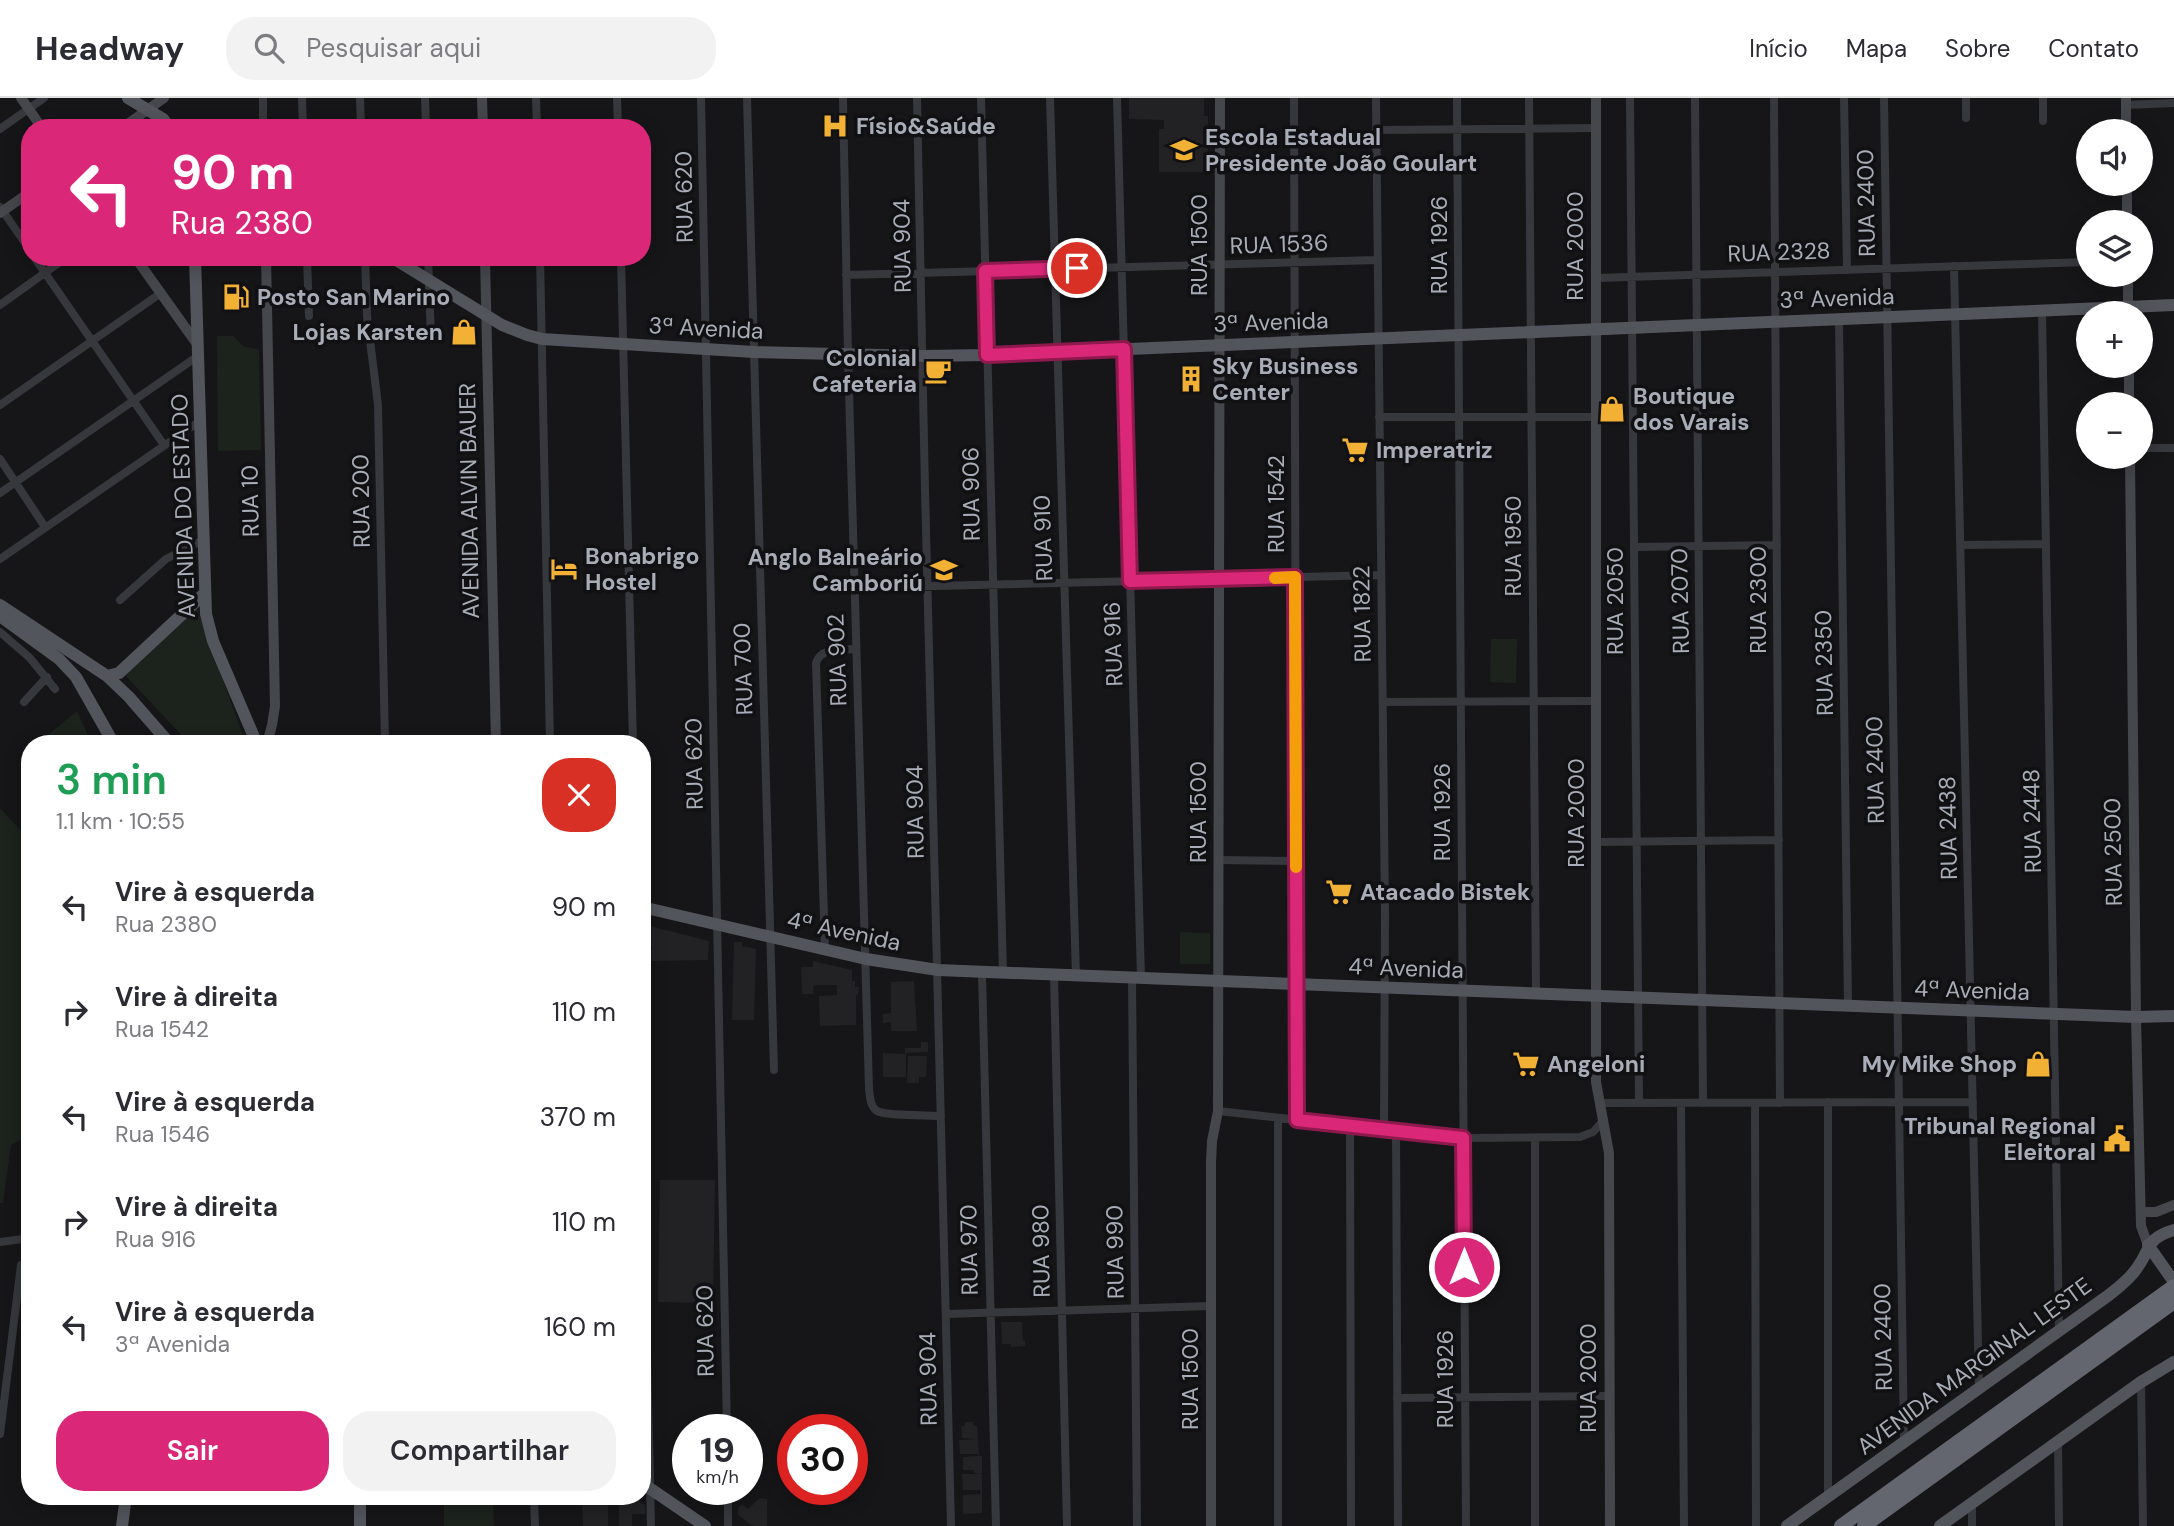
<!DOCTYPE html>
<html lang="pt">
<meta charset="utf-8">
<style>
:root{--surface:#fff;--page:#f2f2f3;--text:#2b2b33;--muted:#7c7c81;--line:#e1e1e2;--accent:#db2777}
body{margin:0;font-family:"DM Sans",sans-serif;background:var(--page);color:var(--text);height:100vh;display:flex;flex-direction:column;font-size:26px;white-space:nowrap}
*{box-sizing:border-box;margin:0}
p{font-size:23px;color:var(--muted)}
.icon{flex:none;width:38px;height:38px;fill:none;stroke:currentColor;stroke-width:2;stroke-linecap:round;stroke-linejoin:round}
.map{position:relative;flex:1;overflow:hidden}
.sheet{position:absolute;left:21px;top:637px;width:630px;height:770px;display:flex;flex-direction:column;background:var(--surface);border-radius:28px;box-shadow:0 4px 18px #0003}
.sheet>*{flex:none}
.guide{position:absolute;left:21px;top:21px;width:630px;height:147px;border-radius:28px;box-shadow:0 4px 18px #0003;background:#db2777;color:#fff;overflow:hidden}
.fabs{position:absolute;left:2076px;top:21px;display:grid;gap:14px}
.fabs a{display:grid;place-items:center;width:77px;height:77px;border-radius:50%;background:var(--surface);box-shadow:0 4px 18px #0003;font-size:35px}
.speed{position:absolute;left:672px;top:1316px;display:flex;gap:14px;font-size:35px;font-weight:700;text-align:center}
.speed>*{display:grid;place-content:center;width:91px;height:91px;border-radius:50%;background:var(--surface);box-shadow:0 4px 18px #0003;line-height:1}
.speed small{font-size:18px;font-weight:400}
.speed .limit{border:10px solid #d22;background:#fff;color:#111}
.pin{position:absolute;display:grid;place-items:center;width:60px;height:60px;color:#fff;margin:-30px;border:4px solid #fff;border-radius:50%;box-shadow:0 2px 7px #0007}
.me{position:absolute;width:77px;margin:-38px;rotate:0deg;stroke-linejoin:round;filter:drop-shadow(0 0 5px #0008)}
.turn{display:flex;align-items:center;gap:24px;height:147px;padding:0 35px;font-size:32px}
.turn .icon{width:91px;height:91px;stroke-width:2.5}
.turn b{display:block;font-size:49px;line-height:60px}
.round{display:grid;place-items:center;flex:none;width:74px;height:74px;border-radius:28px;background:var(--page)}
.headline{display:flex;align-items:center;justify-content:space-between;height:119px;padding:0 35px}
h1{font-size:42px;font-weight:600;line-height:52px;color:#1e9e55}
.action{display:flex;gap:14px;margin-top:auto;padding:14px 35px}
.action a{flex:1;height:80px;border-radius:28px;background:var(--accent);color:#fff;font-size:28px;font-weight:600;line-height:80px;text-align:center}
.action a+a{background:var(--page);color:var(--text)}
ul{padding:0;list-style:none}
li{display:flex;align-items:center;gap:21px;height:105px;padding:0 35px}
li div{flex:1}
li b{display:block;font-size:26px}
li em{font-style:normal}
header{display:flex;align-items:center;gap:42px;box-sizing:border-box;height:98px;padding:0 35px;background:var(--surface);border-bottom:2px solid var(--line)}
header strong{font-size:33px}
nav{display:flex;gap:38px;margin-inline-start:auto;font-size:24px}
.search{width:490px;height:63px;background:var(--page);display:flex;align-items:center;gap:18px;box-sizing:border-box;padding:0 24px;border-radius:28px;color:var(--muted);font-size:26px}
.map>svg:first-child{display:block}
.built{fill:#222225}
.green{fill:#1c231d}
.lines{fill:none;stroke-linecap:round;stroke-linejoin:round}
.street{stroke:#37383d;stroke-width:8}
.secondary{stroke:#45474d;stroke-width:10}
.primary{stroke:#53555c;stroke-width:12}
.highway{stroke:#63666e;stroke-width:14}
.route-casing{stroke:#8e194d;stroke-width:18}
.route{stroke:#db2777;stroke-width:12}
.slow{stroke:#f59e0b;stroke-width:12}
.labels{text-anchor:middle;stroke-width:7;stroke-linejoin:round;paint-order:stroke}
.poi-label{font-size:23px;font-weight:bold;fill:#a8adb8;stroke:#111113;text-anchor:start}
.street-label{font-size:23px;fill:#a8adb8;stroke:#111113}
</style>
<header>
<strong>Headway</strong>
<div class="search"><svg class="icon" aria-label="search" viewBox="0 0 24 24"><circle cx="10" cy="10" r="6"/><path d="M15 15l6 6"/></svg>Pesquisar aqui</div>
<nav><a>Início</a><a>Mapa</a><a>Sobre</a><a>Contato</a></nav>
</header>
<div class="map">
<svg width="2174" height="1428" viewBox="0 0 2174 1428">
<rect width="100%" height="100%" fill="#161618"/>
<path class="built" d="M1129,0H1204V18H1208V74H1159V31H1164V22L1129,21Z
M650,828L709,843L708,862L650,863L652,848L648,847Z
M734,844H742V848L756,851L754,922H732Z
M813,863L852,872V883H855V889H859L858,897H856V927L820,928L819,898L837,897V887H814L813,896H802L801,869H813Z
M914,883L917,933H891V924L883,925V916L891,915V884Z
M921,944H928V954L906,955V979H883V955L905,956V950H921Z
M908,958H927L926,979H919V985H907Z
M660,1082H715L713,1205L658,1204Z
M1001,1224H1022L1023,1243H1025V1248L1011,1249V1246H1002Z
M965,1324H973V1327L977,1328L979,1358H982V1375H980L982,1376V1415L963,1416V1397L981,1396L980,1392H963L962,1376H980L974,1375V1372H963V1359L978,1358V1356H960L959,1342L977,1341L962,1340L961,1328H965Z
M582,1398L608,1400V1428H583Z
M619,1398H632L645,1407V1416H632V1428H619Z
M760,1400L767,1401V1428H753L738,1417V1410L742,1406L748,1411Z"/>
<path class="green" d="M217,238H233L243,248L259,252L261,352L218,353Z
M196,508L246,646H190L125,577Z
M1491,541H1517L1516,585L1490,584Z
M77,613L92,646H74L71,641L63,646H37Z
M0,710L23,735L24,787L30,792V1039L28,1038L11,1047L3,1105H0Z
M1180,834L1210,835V866H1180Z
M444,1398H493L494,1428H444Z"/>
<g class="lines">
<path class="street" d="M263,0V30
M302,0L303,30
M360,0L361,30
M425,0L426,30
M536,0L537,30
M617,0L618,30
M701,0L727,1332
M747,0L774,972
M843,0L848,257L869,991C870,999 870,1008 877,1013C885,1018 929,1017 941,1018
M917,0L925,392L951,1428
M981,0L1003,876
M1050,0L1076,878
M1117,0L1141,881
M1294,0L1297,1022
M1376,0L1385,814L1384,1031
M1457,0L1466,1428
M1529,0L1536,896
M1630,0L1639,1005
M1695,0L1703,1005
M1774,0L1780,1005
M1844,0L1847,172
M1884,0L1904,1344
M2126,7L2174,5
M1966,20V0
M2043,23V0
M0,31L44,0
M1376,32L1596,30
M0,109L30,152
M34,159L164,347
M307,159L309,218
M365,159L367,218L378,307L385,646
M428,159L431,239
M540,159L550,646
M621,159L633,646
M1954,168L1979,1290
M846,177L1377,162
M1597,180L2088,164
M0,207L67,159
M2042,212L2059,1232
M1839,221L1848,908
M0,307L161,195
M1379,319H1597
M2140,350H2174
M0,361L45,429
M0,395L198,258
M1961,447L2046,446
M1634,449L1777,447
M0,461L200,323
M854,490L1380,477
M120,502L166,461L203,442
M0,534L30,560L55,591
M24,604L47,579
M1383,604L1597,603
M1597,744L1779,742
M1219,762L1296,763
M825,851L816,565C821,549 841,552 856,551
M982,875L996,1428
M1054,877L1067,1428
M1132,881L1137,1428
M1600,1005L1973,1004
M1681,1005L1684,1428
M1755,1005L1756,1428
M1218,1013L1463,1040L1580,1039L1593,1034L1604,1022
M1350,1027L1351,1428
M1396,1032L1398,1428
M642,1040L651,1428
M0,1144L30,1140
M946,1216L1211,1208
M2141,1284L2143,1428
M1397,1300L1609,1298
M0,1336L21,1167
M2058,1343L2059,1428
M728,1391V1428
M534,1398L535,1428
M1828,1399V1004
M1972,1405V1428
M1278,1428V1020
M1535,1428V1041"/>
<path class="secondary" d="M21,0L42,30
M482,0L483,30
M1596,0V984L1609,1055L1610,1428
M2126,0V33
M122,30L164,0
M2127,86V124
M0,115L30,94
M135,159L197,246
M266,159L275,608L272,627L267,646
M485,159L496,646
M2128,177V215
M2129,268V306
M2130,359L2136,919L2141,1128L2148,1147
M2141,1114H2156L2174,1107
M1211,1428V1065L1212,1043L1218,1013L1220,0"/>
<path class="primary" d="M128,0L163,21L170,30
M195,159L206,516L213,543L257,646
M391,159L502,227L527,237L542,241L754,254L923,258L987,257L2174,207
M0,507L107,578L129,599L170,646
M0,518L59,561L76,579L114,646
M107,578L119,575L205,495
M642,809L866,861L938,872L2136,919L2174,918
M2148,1147L2174,1184
M642,1385L705,1428
M360,1398V1428
M122,1428L126,1398
M1787,1428L2109,1197C2119,1189 2130,1181 2137,1170C2152,1150 2145,1141 2174,1132
M1940,1428L2141,1284L2174,1264"/>
<path class="highway" d="M1841,1428L2174,1188
M1864,1428L2174,1204"/>
</g>
<g class="lines">
<g class="route-casing">
<path id="route" d="M1077,170L985,173L987,257L1124,251L1130,483L1295,479L1297,1022L1463,1040L1464,1169"/>
</g>
<use href="#route" class="route"/>
<path class="slow" d="M1275,480L1295,479L1296,769"/>
</g>
<defs>
<g id="hospital-bare" transform="scale(2.1)"><path d="M-5-5h3v3.5h4V-5h3V5h-3V1.5h-4V5h-3Z" fill="#f2b134" stroke="#111113" stroke-width="2.5" paint-order="stroke"/></g>
<g id="school-bare" transform="scale(2.1)"><path d="M0-5L7-2L0 1L-7-2ZM-4 1L0 2.5L4 1V4Q0 6-4 4Z" fill="#f2b134" stroke="#111113" stroke-width="2.5" paint-order="stroke"/></g>
<g id="fuel-bare" transform="scale(2.1)"><path d="M-5.5-6h7V0h2V4h1.3V-2.5L3-4.5l.8-.8L6-3V5H2.5V1h-1V6h-7ZM-4.2-4.7v3.2H.2V-4.7Z" fill="#f2b134" stroke="#111113" stroke-width="2.5" paint-order="stroke"/></g>
<g id="shop-bare" transform="scale(2.1)"><path d="M-5-2.5h2.3a2.7 3.5 0 0 1 5.4 0H5L5.5 6h-11ZM-1.5-2.5h3a1.5 2.3 0 0 0-3 0Z" fill="#f2b134" stroke="#111113" stroke-width="2.5" paint-order="stroke"/></g>
<g id="cafe-bare" transform="scale(2.1)"><path d="M-5.5-4.5H6V0H3Q3 3.5 0 3.5H-2.5Q-5.5 3.5-5.5 0ZM3-3.2v2h1.7v-2ZM-6 4.5H4V6H-6Z" fill="#f2b134" stroke="#111113" stroke-width="2.5" paint-order="stroke"/></g>
<g id="building-bare" transform="scale(2.1)"><path d="M-4-6H4V6H1V3H-1V6H-4ZM-2.5-4.3h1.7v1.8h-1.7ZM.8-4.3h1.7v1.8H.8ZM-2.5-1h1.7V.8h-1.7ZM.8-1h1.7V.8H.8Z" fill="#f2b134" stroke="#111113" stroke-width="2.5" paint-order="stroke"/></g>
<g id="supermarket-bare" transform="scale(2.1)"><path d="M-6-5.5h2.5l.6 2H6L4.5 2H-2.5L-4.4-4H-6ZM-1.5 3.2a1.3 1.3 0 1 0 .1 0ZM3 3.2a1.3 1.3 0 1 0 .1 0Z" fill="#f2b134" stroke="#111113" stroke-width="2.5" paint-order="stroke"/></g>
<g id="hotel-bare" transform="scale(2.1)"><path d="M-6-4.5h1.5V1H6V5H4.5V3h-9V5H-6ZM-4 0a1.8 1.8 0 1 1 3.6 0ZM.5 0V-2.5h3Q6-2.5 6 0Z" fill="#f2b134" stroke="#111113" stroke-width="2.5" paint-order="stroke"/></g>
<g id="civic-bare" transform="scale(2.1)"><path d="M-.6-6.5H3V-4.5H.6V-3L4-1V1h2V6H-6V1h2V-1L-.6-3ZM-1.2 2.5V6h2.4V2.5Z" fill="#f2b134" stroke="#111113" stroke-width="2.5" paint-order="stroke"/></g>
</defs>
<g fill-rule="evenodd">
<use href="#hospital-bare" x="835" y="28"/>
<use href="#school-bare" x="1184" y="52"/>
<use href="#fuel-bare" x="236" y="199"/>
<use href="#shop-bare" x="464" y="234"/>
<use href="#cafe-bare" x="938" y="273"/>
<use href="#building-bare" x="1191" y="281"/>
<use href="#shop-bare" x="1612" y="311"/>
<use href="#supermarket-bare" x="1355" y="352"/>
<use href="#hotel-bare" x="564" y="471"/>
<use href="#school-bare" x="944" y="472"/>
<use href="#supermarket-bare" x="1339" y="794"/>
<use href="#supermarket-bare" x="1526" y="966"/>
<use href="#shop-bare" x="2038" y="966"/>
<use href="#civic-bare" x="2117" y="1041"/>
</g>
<g class="labels">
<g class="poi-label">
<text x="856" y="36">Físio&amp;Saúde</text>
<text x="1205" y="47">Escola Estadual<tspan x="1205" dy="26">Presidente João Goulart</tspan></text>
<text x="257" y="207">Posto San Marino</text>
<text x="443" y="242" text-anchor="end">Lojas Karsten</text>
<text x="917" y="268" text-anchor="end">Colonial<tspan x="917" dy="26">Cafeteria</tspan></text>
<text x="1212" y="276">Sky Business<tspan x="1212" dy="26">Center</tspan></text>
<text x="1633" y="306">Boutique<tspan x="1633" dy="26">dos Varais</tspan></text>
<text x="1376" y="360">Imperatriz</text>
<text x="585" y="466">Bonabrigo<tspan x="585" dy="26">Hostel</tspan></text>
<text x="923" y="467" text-anchor="end">Anglo Balneário<tspan x="923" dy="26">Camboriú</tspan></text>
<text x="1360" y="802">Atacado Bistek</text>
<text x="1547" y="974">Angeloni</text>
<text x="2017" y="974" text-anchor="end">My Mike Shop</text>
<text x="2096" y="1036" text-anchor="end">Tribunal Regional<tspan x="2096" dy="26">Eleitoral</tspan></text>
</g>
<g class="street-label">
<text transform="translate(684 99) rotate(-91)" y="8">RUA 620</text>
<text transform="translate(1866 105) rotate(-91)" y="8">RUA 2400</text>
<text transform="translate(1279 146) rotate(-2)" y="8">RUA 1536</text>
<text transform="translate(1199 147) rotate(-90)" y="8">RUA 1500</text>
<text transform="translate(1439 147) rotate(-90)" y="8">RUA 1926</text>
<text transform="translate(902 148) rotate(-91)" y="8">RUA 904</text>
<text transform="translate(1575 148) rotate(-90)" y="8">RUA 2000</text>
<text transform="translate(1779 154) rotate(-2)" y="8">RUA 2328</text>
<text transform="translate(1837 200) rotate(-2)" y="8">3ª Avenida</text>
<text transform="translate(1271 224) rotate(-2)" y="8">3ª Avenida</text>
<text transform="translate(706 230) rotate(3)" y="8">3ª Avenida</text>
<text transform="translate(971 396) rotate(-91)" y="8">RUA 906</text>
<text transform="translate(250 403) rotate(-91)" y="8">RUA 10</text>
<text transform="translate(361 403) rotate(-91)" y="8">RUA 200</text>
<text transform="translate(469 403) rotate(-91)" y="8">AVENIDA ALVIN BAUER</text>
<text transform="translate(1276 406) rotate(-90)" y="8">RUA 1542</text>
<text transform="translate(183 408) rotate(-92)" y="8">AVENIDA DO ESTADO</text>
<text transform="translate(1043 440) rotate(-92)" y="8">RUA 910</text>
<text transform="translate(1513 448) rotate(-90)" y="8">RUA 1950</text>
<text transform="translate(1758 502) rotate(-90)" y="8">RUA 2300</text>
<text transform="translate(1615 503) rotate(-90)" y="8">RUA 2050</text>
<text transform="translate(1680 503) rotate(-91)" y="8">RUA 2070</text>
<text transform="translate(1362 516) rotate(-91)" y="8">RUA 1822</text>
<text transform="translate(1113 546) rotate(-92)" y="8">RUA 916</text>
<text transform="translate(837 562) rotate(-92)" y="8">RUA 902</text>
<text transform="translate(1824 565) rotate(-91)" y="8">RUA 2350</text>
<text transform="translate(743 571) rotate(-92)" y="8">RUA 700</text>
<text transform="translate(694 666) rotate(-91)" y="8">RUA 620</text>
<text transform="translate(1875 672) rotate(-91)" y="8">RUA 2400</text>
<text transform="translate(915 714) rotate(-91)" y="8">RUA 904</text>
<text transform="translate(1198 714) rotate(-90)" y="8">RUA 1500</text>
<text transform="translate(1442 714) rotate(-90)" y="8">RUA 1926</text>
<text transform="translate(1576 715) rotate(-90)" y="8">RUA 2000</text>
<text transform="translate(2032 723) rotate(-91)" y="8">RUA 2448</text>
<text transform="translate(1948 730) rotate(-91)" y="8">RUA 2438</text>
<text transform="translate(2113 754) rotate(-91)" y="8">RUA 2500</text>
<text transform="translate(844 833) rotate(12)" y="8">4ª Avenida</text>
<text transform="translate(1406 870) rotate(2)" y="8">4ª Avenida</text>
<text transform="translate(1972 892) rotate(2)" y="8">4ª Avenida</text>
<text transform="translate(969 1152) rotate(-91)" y="8">RUA 970</text>
<text transform="translate(1041 1153) rotate(-91)" y="8">RUA 980</text>
<text transform="translate(1115 1154) rotate(-91)" y="8">RUA 990</text>
<text transform="translate(705 1233) rotate(-91)" y="8">RUA 620</text>
<text transform="translate(1883 1239) rotate(-91)" y="8">RUA 2400</text>
<text transform="translate(1974 1268) rotate(-36)" y="8">AVENIDA MARGINAL LESTE</text>
<text transform="translate(1588 1280) rotate(-90)" y="8">RUA 2000</text>
<text transform="translate(928 1281) rotate(-91)" y="8">RUA 904</text>
<text transform="translate(1190 1281) rotate(-90)" y="8">RUA 1500</text>
<text transform="translate(1445 1281) rotate(-90)" y="8">RUA 1926</text>
</g>
</g>
</svg>
<div class="fabs">
<a><svg class="icon" aria-label="sound" viewBox="0 0 24 24"><path d="M4 9h4l5-4v14l-5-4H4zM17 9q2 3 0 6"/></svg></a>
<a><svg class="icon" aria-label="layers" viewBox="0 0 24 24"><path d="M12 4l9 5-9 5-9-5zM3 14l9 5 9-5"/></svg></a>
<a>+</a>
<a>−</a>
</div>
<div class="speed"><div>19<small>km/h</small></div><div class="limit">30</div></div>
<div class="pin" style="left:1077px;top:170px;background:#d93025"><svg class="icon" aria-label="arrive" viewBox="0 0 24 24"><path d="M6 21V4h12l-3 4 3 4H6"/></svg></div>
<svg class="me" style="left:1464px;top:1169px" viewBox="-20 -20 40 40"><circle r="17" fill="#db2777" stroke="#fff" stroke-width="3"/><path d="M0-11L8 9 0 5-8 9z" fill="#fff"/></svg>
<div class="guide">
<div class="turn"><svg class="icon" aria-label="left" viewBox="0 0 24 24"><path d="M17 20v-9H6M10 6l-5 5 5 5"/></svg><div><b>90 m</b>Rua 2380</div></div>
</div>
<section class="sheet">
<div class="headline"><div><h1>3 min</h1><p>1.1 km · 10:55</p></div><a class="round" style="background:#d93025;color:#fff"><svg class="icon" aria-label="close" viewBox="0 0 24 24"><path d="M6 6l12 12M18 6L6 18"/></svg></a></div>
<ul>
<li><svg class="icon" aria-label="left" viewBox="0 0 24 24"><path d="M17 20v-9H6M10 6l-5 5 5 5"/></svg><div><b>Vire à esquerda</b><p>Rua 2380</p></div><em>90 m</em></li>
<li><svg class="icon" aria-label="right" viewBox="0 0 24 24"><path d="M7 20v-9h11M14 6l5 5-5 5"/></svg><div><b>Vire à direita</b><p>Rua 1542</p></div><em>110 m</em></li>
<li><svg class="icon" aria-label="left" viewBox="0 0 24 24"><path d="M17 20v-9H6M10 6l-5 5 5 5"/></svg><div><b>Vire à esquerda</b><p>Rua 1546</p></div><em>370 m</em></li>
<li><svg class="icon" aria-label="right" viewBox="0 0 24 24"><path d="M7 20v-9h11M14 6l5 5-5 5"/></svg><div><b>Vire à direita</b><p>Rua 916</p></div><em>110 m</em></li>
<li><svg class="icon" aria-label="left" viewBox="0 0 24 24"><path d="M17 20v-9H6M10 6l-5 5 5 5"/></svg><div><b>Vire à esquerda</b><p>3ª Avenida</p></div><em>160 m</em></li>
</ul>
<div class="action"><a>Sair</a><a>Compartilhar</a></div>
</section>
</div>
